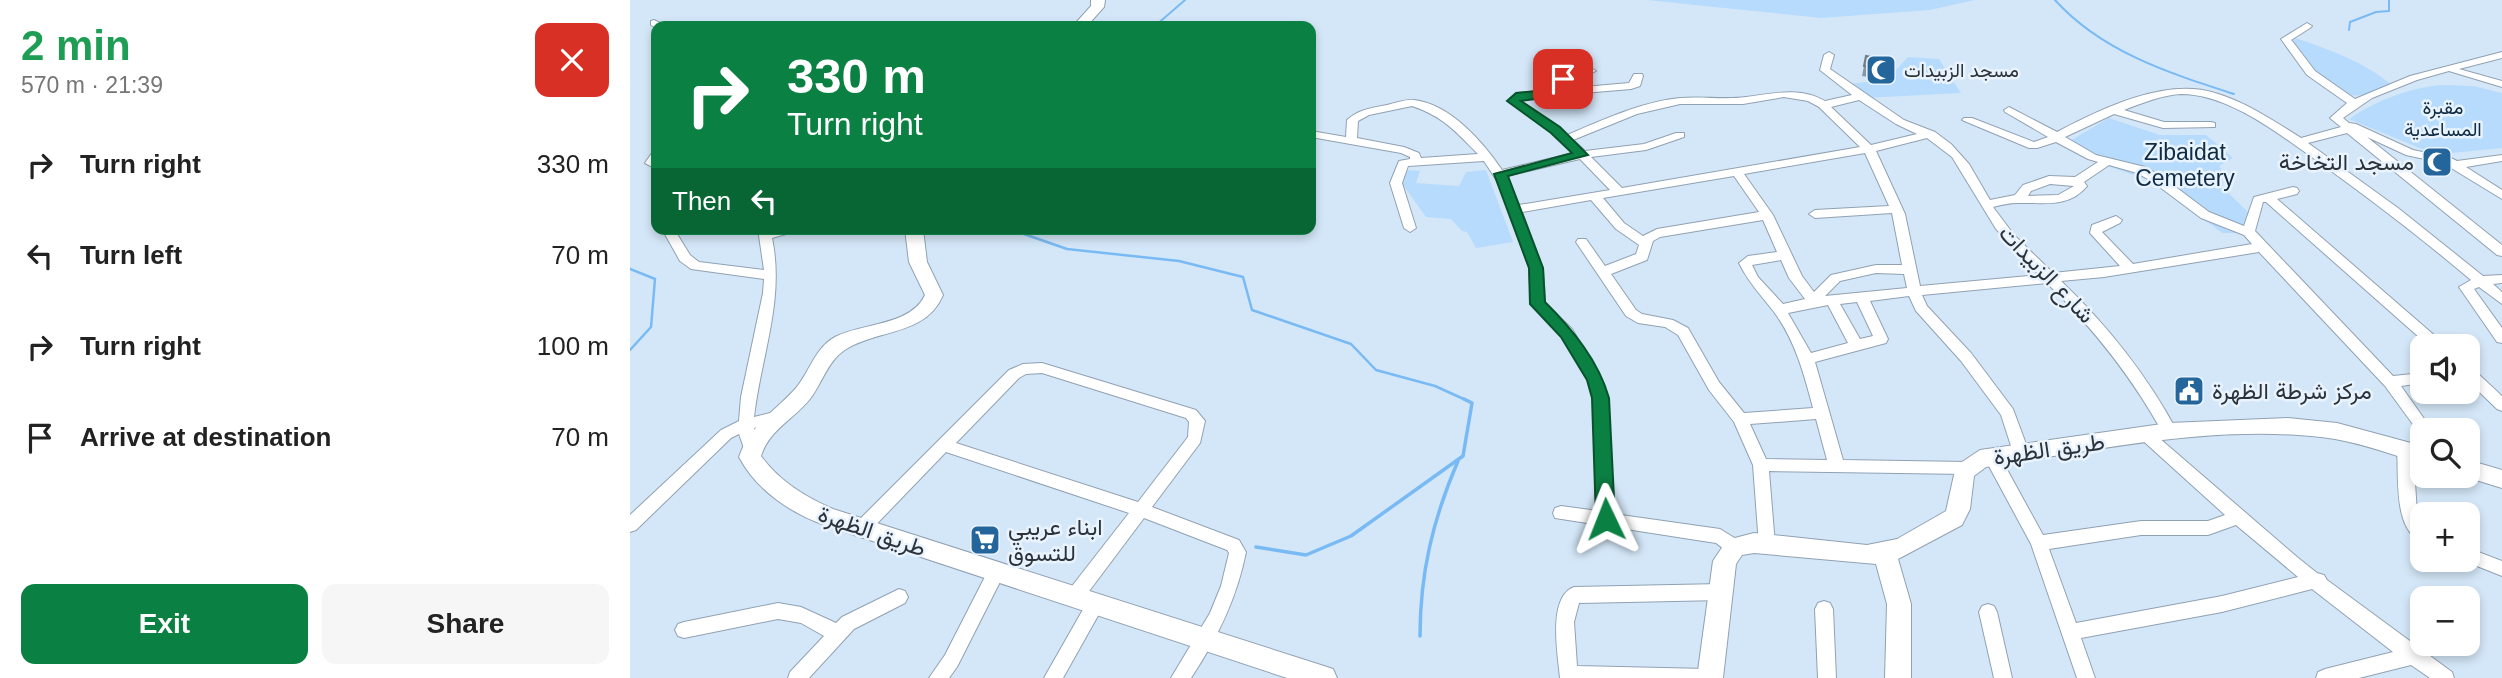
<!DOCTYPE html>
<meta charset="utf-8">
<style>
:root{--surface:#fff;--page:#f6f6f6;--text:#222;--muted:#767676;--accent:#0b8043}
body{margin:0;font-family:Helvetica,Vazirmatn,sans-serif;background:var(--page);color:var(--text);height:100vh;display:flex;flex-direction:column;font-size:26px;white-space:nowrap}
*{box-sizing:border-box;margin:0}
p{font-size:23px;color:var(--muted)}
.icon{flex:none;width:38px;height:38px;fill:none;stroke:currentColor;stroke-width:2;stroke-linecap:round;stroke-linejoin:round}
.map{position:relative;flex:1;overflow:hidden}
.details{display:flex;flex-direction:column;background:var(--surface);width:630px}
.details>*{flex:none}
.top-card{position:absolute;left:21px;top:21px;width:665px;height:214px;border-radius:14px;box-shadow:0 4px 10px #0003;background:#0b8043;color:#fff;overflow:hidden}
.controls{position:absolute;left:1780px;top:334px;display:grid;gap:14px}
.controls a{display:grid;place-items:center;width:70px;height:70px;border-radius:14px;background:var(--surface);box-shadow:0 4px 10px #0003;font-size:35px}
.pin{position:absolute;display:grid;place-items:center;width:60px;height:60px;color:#fff;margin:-30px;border-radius:14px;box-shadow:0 4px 10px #0006}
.me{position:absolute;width:77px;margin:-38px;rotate:358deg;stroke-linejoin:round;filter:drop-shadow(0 0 5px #0008)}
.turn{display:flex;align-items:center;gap:24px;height:147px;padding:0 21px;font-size:32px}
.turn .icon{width:91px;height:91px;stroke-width:2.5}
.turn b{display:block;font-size:49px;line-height:60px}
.then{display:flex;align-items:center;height:66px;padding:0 21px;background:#0003;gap:14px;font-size:26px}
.round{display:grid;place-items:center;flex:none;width:74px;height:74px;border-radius:14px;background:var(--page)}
.summary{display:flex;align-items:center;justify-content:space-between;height:119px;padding:0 21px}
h1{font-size:42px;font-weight:800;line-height:52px;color:#1e9e55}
.primary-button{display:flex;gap:14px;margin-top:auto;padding:14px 21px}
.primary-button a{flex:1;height:80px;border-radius:14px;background:var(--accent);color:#fff;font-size:28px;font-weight:800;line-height:80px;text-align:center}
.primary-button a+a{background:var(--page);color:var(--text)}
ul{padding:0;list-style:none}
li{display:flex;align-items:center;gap:21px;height:91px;padding:0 21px}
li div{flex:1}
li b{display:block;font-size:26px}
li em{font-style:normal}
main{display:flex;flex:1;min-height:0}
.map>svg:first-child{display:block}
.green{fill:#b7dbfc}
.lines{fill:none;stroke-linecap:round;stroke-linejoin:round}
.stream-far2{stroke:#79baf4;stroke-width:2}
.stream-far1{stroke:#79baf4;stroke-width:2.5}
.stream{stroke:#79baf4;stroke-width:3.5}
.minor-casing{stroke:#90a1b2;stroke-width:2}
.major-casing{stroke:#90a1b2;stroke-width:2}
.minor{fill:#fff;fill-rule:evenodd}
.major{fill:#fff;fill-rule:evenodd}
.wall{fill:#8897a6}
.building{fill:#9eb0c1;stroke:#6f7b87;stroke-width:2}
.route{fill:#0b8043;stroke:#07532c;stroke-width:2}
.labels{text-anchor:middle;stroke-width:5;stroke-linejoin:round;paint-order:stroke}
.far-poi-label{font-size:19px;fill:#2b3239;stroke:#e8f3fe;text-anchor:start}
.far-park-label{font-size:19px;fill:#102c44;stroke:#e8f3fe}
.park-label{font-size:23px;fill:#102c44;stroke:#e8f3fe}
.poi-label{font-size:23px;fill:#2b3239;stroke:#e8f3fe;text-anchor:start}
.street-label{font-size:23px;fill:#2b3239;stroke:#e8f3fe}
</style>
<main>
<section class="details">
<div class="summary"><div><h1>2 min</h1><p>570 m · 21:39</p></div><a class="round" style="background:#d93025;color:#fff"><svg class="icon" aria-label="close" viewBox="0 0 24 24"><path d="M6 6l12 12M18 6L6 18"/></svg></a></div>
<ul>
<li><svg class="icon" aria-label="right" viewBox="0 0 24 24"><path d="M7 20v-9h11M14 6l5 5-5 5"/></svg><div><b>Turn right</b></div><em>330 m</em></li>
<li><svg class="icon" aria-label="left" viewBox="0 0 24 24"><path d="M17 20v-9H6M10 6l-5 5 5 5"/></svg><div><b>Turn left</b></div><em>70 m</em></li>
<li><svg class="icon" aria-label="right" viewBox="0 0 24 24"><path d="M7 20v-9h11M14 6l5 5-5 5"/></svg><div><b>Turn right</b></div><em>100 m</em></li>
<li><svg class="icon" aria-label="arrive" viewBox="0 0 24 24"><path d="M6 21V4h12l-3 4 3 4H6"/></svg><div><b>Arrive at destination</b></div><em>70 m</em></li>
</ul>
<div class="primary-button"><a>Exit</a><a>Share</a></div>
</section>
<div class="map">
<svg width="1872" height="678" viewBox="0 0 1872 678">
<rect width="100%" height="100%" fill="#d4e7f8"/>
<path class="green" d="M1017,0H1345L1300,10L1191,18Z
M1665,38C1699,49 1737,63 1764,87C1710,107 1695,90 1660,50Z
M1278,57L1309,59L1331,93L1236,98L1218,84L1257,80Z
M1811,85L1843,86L1872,93V148L1822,153L1792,149L1719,119C1745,101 1779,88 1811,85Z
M1479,118L1530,135H1576L1603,158L1589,166L1593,172L1583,178L1619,213L1616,233H1592L1527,183L1460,160L1438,142Z
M778,170L790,171L786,183L829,186L836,172L856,170L883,242L846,248L837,232L832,231L821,219L796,217L771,182Z"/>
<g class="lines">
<path class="stream-far2" d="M1425,0C1472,52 1539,73 1604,94
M525,26L555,0
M1719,30L1720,22L1746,12L1759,11V0"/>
<path class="stream-far1" d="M391,229L394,234L437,249L549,261L613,277L622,310L721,344L746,370L805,386L838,401
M0,269L25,279L21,327L0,350"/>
<path class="stream" d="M626,547L676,555L721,536L833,456L842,403L834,399
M790,636C790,573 803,519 828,461"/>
<g class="minor-casing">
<path id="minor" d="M24,20L36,26L26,28L21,25V21Z
M1677,23L1682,26L1680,28L1661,40L1663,42L1685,71L1725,99L1780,76L1872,52V58L1829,69L1872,81V87L1819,71L1787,80L1742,98L1713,118L1719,123L1726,124L1783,150L1821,158L1827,161L1872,155V161L1836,167L1872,190V199L1813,163L1776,155L1737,137L1872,245V256L1867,255L1717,133L1678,143L1768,208L1853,276L1872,275V283L1863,284L1872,292V304L1849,287L1844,289L1872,328V343L1867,342L1829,287L1841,280C1783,231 1723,186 1662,143C1632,122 1591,94 1551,94C1532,95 1512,103 1494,110L1534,122H1581L1585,123V127L1533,128L1484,114L1435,137L1466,155L1515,167L1531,176L1579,212L1614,226L1624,197L1663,187L1667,188L1669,191L1667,194L1647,199L1812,342L1814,346H1799L1636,202H1633L1625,231L1763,376L1792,373V383L1771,386L1802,430H1792V435L1790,434L1755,386L1629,252L1474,277L1431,281C1478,326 1516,374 1547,431L1544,435H1534C1502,377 1464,329 1417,283L1292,295L1297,306L1341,353L1383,409L1399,452L1396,456L1391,458L1386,456L1383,452L1371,415L1331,361L1286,311L1279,296L1240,301L1258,339L1256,343L1185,362L1213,460L1337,462L1343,464L1345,468L1343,472L1337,474L1139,471L1145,545L1143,550L1137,552L1131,550L1129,545L1123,465L1104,422L1079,390L1048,335L1035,327L1008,323L996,316L946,242L948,239H956L975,266L1006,254L1009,245L986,229L961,200L892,212L913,268L915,303L942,329L972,379L978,398L984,514L1090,529L1111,542L1113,547L1111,552C1101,556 1094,549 1086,543L925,518L923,513L925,508L931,506L968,511L964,398L958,380L932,337L901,304L899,268L869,184L854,161L778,166L772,183L786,228L780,232L774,228L760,183L769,161L780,159V157L771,153L681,137V131L716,137L717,120C729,109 742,108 757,105C766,103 776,99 784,100C820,104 853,142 872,170L944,153L922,132L878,101L887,93L920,90L925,79L961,68L966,71L933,83L931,89L999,83L1004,74H1012L1013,76L1010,86L1001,89L894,98L890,101L937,135C973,120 1011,102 1050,98C1072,96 1094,100 1116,97C1143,94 1169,86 1195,101L1222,95L1190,70L1194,55L1199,52L1204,55L1200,69L1274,120L1305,132L1321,144L1339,164L1360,200L1385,195L1393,185L1419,176L1445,177L1468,162L1458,159L1426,142L1407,148H1399L1332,120L1334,118H1342L1404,142L1418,137L1375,112L1374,110L1379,107L1427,132C1470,109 1536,77 1585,93C1616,102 1644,121 1671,138L1711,127L1700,118L1717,103L1677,75L1651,39ZM1154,97L1178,101L1189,107L1230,147L992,188L961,157L1016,150L1054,137V133H1046L1014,144L955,151L943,140L1007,114L1050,104H1113ZM1229,100L1266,124L1287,134L1241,145L1201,107ZM782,106C814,117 825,131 848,154L791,158L789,153L774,147L727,138L728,121L739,115ZM1297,138L1322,157L1366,229L1409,275L1290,286L1275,214L1246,151ZM1235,153L1259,206L1185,210L1179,214L1185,218L1262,213L1272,265H1246L1201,275L1184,292L1172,276L1143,215L1114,174ZM950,159L980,190L889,205L876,176ZM1479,165L1507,173L1523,182L1571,218L1614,235L1622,244L1503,264L1472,232L1490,223L1492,220L1486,216L1462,225L1460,233L1490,266L1423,273L1384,235L1363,207C1371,205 1379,203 1387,203C1413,202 1438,209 1457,186L1454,182ZM1104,176L1129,212L1027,229L1013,236L994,223L973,198ZM1420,184L1444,186L1428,195L1398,196L1401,191ZM1133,220L1147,252L1118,256L1109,263C1118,282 1131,295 1144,312C1165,340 1174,374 1183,408L1114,413L1089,382L1058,328L1043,320L1012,314L1006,310L981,274L1017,260L1023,241L1030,237ZM1151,260L1159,278L1175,299L1153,304L1128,277L1122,265ZM1246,273L1274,274L1277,288L1195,296L1210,281ZM1227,302L1243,336L1230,339L1210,304ZM1198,305L1218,343L1181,353L1158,313ZM1186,419L1197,460L1136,459L1120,424Z
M26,152V169L15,163L22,153Z
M32,229H44L60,255L69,262L134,270L128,229H165L163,232L142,238C155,300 131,356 124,417L148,411L153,413L156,417L153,421L124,428L129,450L126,454L121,456L116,454L109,434L101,438L6,530L0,532V515L91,430L109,421L111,397L133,293L134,279L61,269L50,261Z
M412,363L566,410L575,421L570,443L522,507L609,540L616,552C607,598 587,639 561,678H541L580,613L591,586L599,553L597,550L514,518L451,602L445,604L439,602L436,596L439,590L499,513L316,452L237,534L231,536L225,534L223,529L225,524L379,370L393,364ZM412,373L556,418L559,422L558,437L508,502L326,443L389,378L396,374Z
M1838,368L1843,369L1872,396V411L1867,409L1838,381Z
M1516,429L1521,431L1667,557L1687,573L1694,575L1697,580L1822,672L1824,678H1800L1781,665L1729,678H1686L1688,672L1695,669L1763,652L1682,589L1592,612L1451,638L1465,678H1447L1401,544L1354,457L1356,453L1362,451L1368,453L1413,535L1511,521H1578L1595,515L1511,439L1508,435L1511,431ZM1606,525L1668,577L1592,596L1446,623L1419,549L1511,535H1578Z
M1775,444L1780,446L1783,450L1787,514L1792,521V541C1763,531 1769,475 1767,450L1770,446Z
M1838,548L1872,561V576L1832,560H1838Z
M366,564L372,567L375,572L327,667L319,678H299L315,655L360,567Z
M1092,584L1098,587L1101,592L1098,597L1092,600L949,603L944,622L947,666L1077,669L1084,672L1086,678H930C928,656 917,597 944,587Z
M269,589L275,591L278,597L275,603L224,629L179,678H158L160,672L194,636L171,623L148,619L54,638L48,636L45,630L48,624L54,622L148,603L171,607L206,623L212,617Z
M465,597L471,599L474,605L433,678H414L459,599Z
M1194,601L1200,603L1203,609L1206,678H1188L1185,609L1188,603Z
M1358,604L1364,606L1367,612L1382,678H1364L1349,612L1352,606Z"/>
</g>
<g class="major-casing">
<path id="major" d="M461,0H475L474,7L457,26H443L461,6Z
M275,229H293L297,262L313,295C296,335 251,329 218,348C198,359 193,382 180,399C164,419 139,430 131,456C149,481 175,497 203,509L694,666L703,669L707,678H657L197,526C162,514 127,491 109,457C120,424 145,412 166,388C180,371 185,348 205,337C231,323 281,326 295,295L279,262Z
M1658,418L1707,423L1792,446V464C1764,455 1734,444 1705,439C1594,422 1466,450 1356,467L1344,476L1340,509L1332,525L1268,559L1281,604V678H1255L1257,604L1246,564L1124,553L1112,555L1106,564L1093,678H1067L1083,561L1097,540L1124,533L1237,545L1267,539L1316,511L1326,466L1350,450L1539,423Z
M1838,460L1872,470V488L1833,476H1838Z"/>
</g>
<use href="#minor" class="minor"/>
<use href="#major" class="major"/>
</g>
<path class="wall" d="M1236,56L1263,61L1257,80L1232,76Z"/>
<path class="building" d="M1236,56L1263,61L1260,71L1234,66Z"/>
<path class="route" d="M929,76L939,79L932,85L928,96L891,101L930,127L958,155L878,176L913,268L915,302C943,330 968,360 979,398L985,519L982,525H969L966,519L962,398L957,380L931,337L900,304L899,268L864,174L942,153L921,133L877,101L886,93L919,90L922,81Z"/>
<defs>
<g id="mosque-square" transform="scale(1.575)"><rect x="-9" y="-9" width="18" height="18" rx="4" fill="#24669b" stroke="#e8f3fe"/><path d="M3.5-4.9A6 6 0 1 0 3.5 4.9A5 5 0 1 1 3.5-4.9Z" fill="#fff"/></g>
<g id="civic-square" transform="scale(1.575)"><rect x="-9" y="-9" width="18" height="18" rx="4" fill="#24669b" stroke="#e8f3fe"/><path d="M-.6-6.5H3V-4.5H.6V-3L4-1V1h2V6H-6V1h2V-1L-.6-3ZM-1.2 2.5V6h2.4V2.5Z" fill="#fff"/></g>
<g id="supermarket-square" transform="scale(1.575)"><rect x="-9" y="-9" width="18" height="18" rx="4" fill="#24669b" stroke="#e8f3fe"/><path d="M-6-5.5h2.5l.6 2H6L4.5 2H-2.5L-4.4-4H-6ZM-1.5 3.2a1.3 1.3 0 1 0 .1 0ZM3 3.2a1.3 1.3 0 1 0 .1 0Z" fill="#fff"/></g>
</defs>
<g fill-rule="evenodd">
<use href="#mosque-square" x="1251" y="70"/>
<use href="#mosque-square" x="1807" y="162"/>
<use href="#civic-square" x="1559" y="391"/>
<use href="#supermarket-square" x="355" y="540"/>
</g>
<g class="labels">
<g class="far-poi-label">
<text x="1274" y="77">مسجد الزبيدات</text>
</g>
<g class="far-park-label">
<text x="1813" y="114">مقبرة<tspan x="1813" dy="22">المساعدية</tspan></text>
</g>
<g class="park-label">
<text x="1555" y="160">Zibaidat<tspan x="1555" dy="26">Cemetery</tspan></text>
</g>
<g class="poi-label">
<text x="1784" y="170" text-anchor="end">مسجد التخاخة</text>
<text x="1582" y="399">مركز شرطة الظهرة</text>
<text x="378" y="535">ابناء عريبي<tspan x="378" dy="26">للتسوق</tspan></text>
</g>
<g class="street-label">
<text transform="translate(1417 274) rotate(46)" y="8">شارع الزبيدات</text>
<text transform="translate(1419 449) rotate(-8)" y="8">طريق الظهرة</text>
<text transform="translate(242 531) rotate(19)" y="8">طريق الظهرة</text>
</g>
</g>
</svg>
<div class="controls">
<a><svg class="icon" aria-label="sound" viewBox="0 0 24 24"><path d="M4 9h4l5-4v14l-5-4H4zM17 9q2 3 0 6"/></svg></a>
<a><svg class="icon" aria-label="search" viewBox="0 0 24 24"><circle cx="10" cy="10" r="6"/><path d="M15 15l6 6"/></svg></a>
<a>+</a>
<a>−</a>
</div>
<div class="pin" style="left:933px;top:79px;background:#d93025"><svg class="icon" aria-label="arrive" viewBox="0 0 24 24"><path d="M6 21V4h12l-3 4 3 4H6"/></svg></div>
<svg class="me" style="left:976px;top:519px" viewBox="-20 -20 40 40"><path d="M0-17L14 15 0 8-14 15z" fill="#0b8043" stroke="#fff" stroke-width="4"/></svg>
<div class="top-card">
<div class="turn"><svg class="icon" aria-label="right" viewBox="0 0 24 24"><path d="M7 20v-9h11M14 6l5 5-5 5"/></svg><div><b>330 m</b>Turn right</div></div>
<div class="then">Then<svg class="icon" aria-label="left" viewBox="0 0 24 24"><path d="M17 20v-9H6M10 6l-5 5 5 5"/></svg></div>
</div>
</div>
</main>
